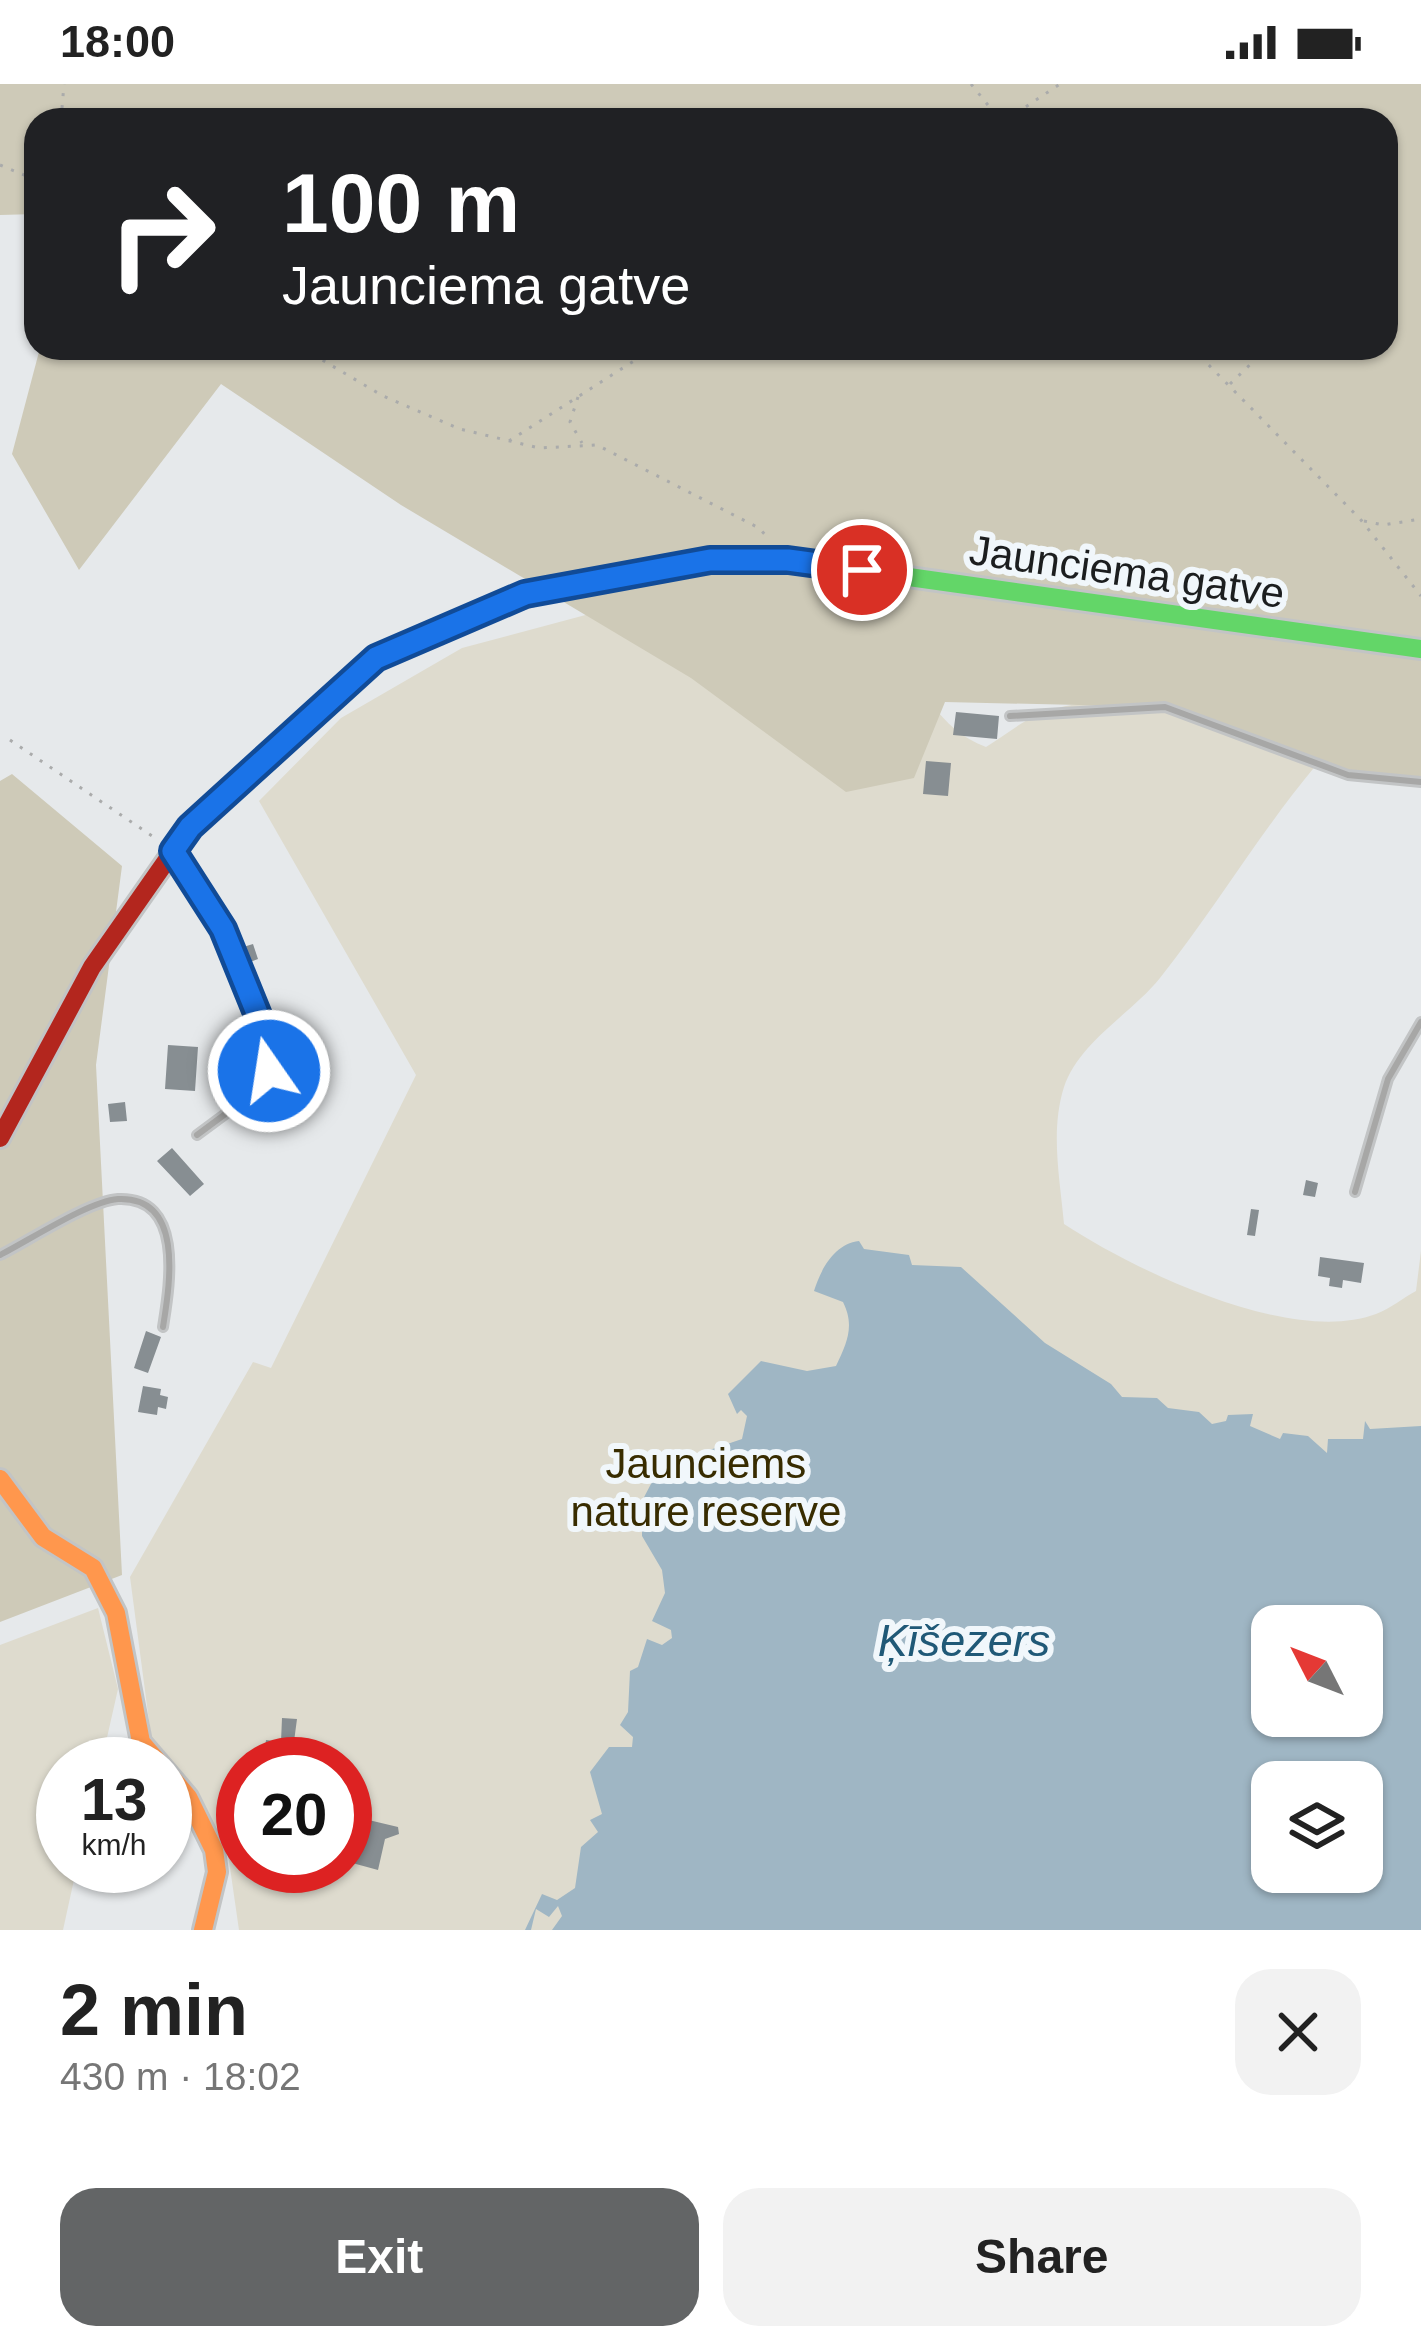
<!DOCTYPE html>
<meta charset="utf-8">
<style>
:root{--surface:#fff;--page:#f2f2f2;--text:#222;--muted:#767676;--accent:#636566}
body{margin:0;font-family:Arial,sans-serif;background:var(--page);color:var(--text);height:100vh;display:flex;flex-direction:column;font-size:45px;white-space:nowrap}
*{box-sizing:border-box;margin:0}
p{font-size:39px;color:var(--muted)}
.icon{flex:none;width:66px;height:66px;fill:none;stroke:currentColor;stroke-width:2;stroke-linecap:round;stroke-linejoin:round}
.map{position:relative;height:1846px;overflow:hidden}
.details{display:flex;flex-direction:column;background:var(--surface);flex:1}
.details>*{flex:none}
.banner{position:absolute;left:24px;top:24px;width:1374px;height:252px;border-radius:36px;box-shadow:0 3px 9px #0004;background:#202124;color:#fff;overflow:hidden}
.needle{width:78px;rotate:312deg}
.tools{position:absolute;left:1251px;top:1521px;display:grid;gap:24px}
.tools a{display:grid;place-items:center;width:132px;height:132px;border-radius:24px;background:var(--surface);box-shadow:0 3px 9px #0004;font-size:60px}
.speed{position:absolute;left:36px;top:1653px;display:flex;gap:24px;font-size:60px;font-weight:700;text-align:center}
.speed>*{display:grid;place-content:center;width:156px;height:156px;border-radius:50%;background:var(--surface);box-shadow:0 3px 9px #0004;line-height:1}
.speed small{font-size:30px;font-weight:400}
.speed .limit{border:18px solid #d22;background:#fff;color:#111}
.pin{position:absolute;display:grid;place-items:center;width:102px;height:102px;color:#fff;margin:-51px;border:6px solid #fff;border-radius:50%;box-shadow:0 3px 12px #0007}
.me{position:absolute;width:132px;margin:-66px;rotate:347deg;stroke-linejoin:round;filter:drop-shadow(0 0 9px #0008)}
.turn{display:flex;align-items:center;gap:42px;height:252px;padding:0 60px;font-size:54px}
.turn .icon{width:156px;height:156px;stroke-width:2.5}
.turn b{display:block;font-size:84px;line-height:102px}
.round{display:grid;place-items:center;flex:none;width:126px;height:126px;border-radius:36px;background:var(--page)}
.head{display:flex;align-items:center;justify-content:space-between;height:204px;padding:0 60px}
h1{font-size:72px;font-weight:700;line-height:90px}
.cta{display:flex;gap:24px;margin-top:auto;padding:24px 60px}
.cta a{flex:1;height:138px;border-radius:36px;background:var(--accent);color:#fff;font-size:48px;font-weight:700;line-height:138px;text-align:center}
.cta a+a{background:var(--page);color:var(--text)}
.status{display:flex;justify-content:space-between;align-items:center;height:84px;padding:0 60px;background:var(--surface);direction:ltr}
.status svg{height:33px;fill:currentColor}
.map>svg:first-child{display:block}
.green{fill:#dedbce;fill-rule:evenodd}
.forest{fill:#cecab8}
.water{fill:#9fb6c4;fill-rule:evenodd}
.building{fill:#878e92}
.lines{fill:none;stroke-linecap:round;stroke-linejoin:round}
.lane-casing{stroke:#c2c4c5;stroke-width:12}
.fast-casing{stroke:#c2c4c5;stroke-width:24}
.slow-casing{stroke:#c2c4c5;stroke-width:24}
.jam-casing{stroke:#c2c4c5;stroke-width:24}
.path{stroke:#aaabab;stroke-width:3;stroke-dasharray:3 9;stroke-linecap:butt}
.lane{stroke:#a7a7a6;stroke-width:6}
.fast{stroke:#63d668;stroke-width:18}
.slow{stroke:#ff974d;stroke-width:18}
.jam{stroke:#b3261e;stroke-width:18}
.route-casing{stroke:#114b97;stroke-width:30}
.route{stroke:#1a73e8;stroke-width:21}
.labels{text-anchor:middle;stroke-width:12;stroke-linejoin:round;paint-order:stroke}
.street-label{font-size:42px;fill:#1c1e1f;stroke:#f1f7fb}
.park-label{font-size:42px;fill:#382c00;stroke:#f1f7fb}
.water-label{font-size:45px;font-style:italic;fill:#205977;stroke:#f1f7fb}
</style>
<div class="status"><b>18:00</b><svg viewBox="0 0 49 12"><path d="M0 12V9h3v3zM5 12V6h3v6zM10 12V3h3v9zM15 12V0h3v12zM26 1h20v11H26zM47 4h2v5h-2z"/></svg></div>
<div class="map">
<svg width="1421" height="1846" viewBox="0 0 1421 1846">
<rect width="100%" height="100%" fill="#e6e9eb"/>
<path class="green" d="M664,510C697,518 873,555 888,568C925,601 937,645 986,663C1006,651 1028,632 1050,626C1138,599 1237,648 1317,680C1260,748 1215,825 1160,894C1131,930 1079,958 1064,1003C1050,1047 1060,1095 1064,1140C1134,1186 1291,1262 1376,1230C1390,1225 1403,1214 1416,1207L1421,1167V1846H239L228,1770L151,1652L130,1493L253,1278L271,1284L416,991L259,717L341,634L462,564ZM1272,1542H1362V1632H1272ZM243,1680H345V1782H243ZM1272,1698H1362V1788H1272Z
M98,1524L118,1605L101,1680H63V1782H77L63,1846H0V1561Z"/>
<path class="forest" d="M0,0H1421V698L1348,691L1165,623L945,618L914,694L846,708L691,594L401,421L221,300L79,486L12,370L40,264H1386V36H36V130L0,131Z
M12,690L122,782L96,981L122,1491L0,1538V697Z"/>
<path class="water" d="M859,1157L864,1165L909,1171L912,1181L961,1183L1045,1259L1111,1300L1122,1313L1157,1314L1168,1324L1199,1328L1212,1340L1226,1337L1228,1331L1253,1330L1250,1342L1280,1355L1283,1349L1308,1352L1327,1369L1328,1355H1363L1365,1337L1370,1345L1421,1342V1846H552L562,1832L558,1822L549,1833L536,1825L531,1846H525L542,1810L557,1816L575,1804L581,1763L598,1748L590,1736L602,1730L590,1688L609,1663H632L633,1653L620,1641L628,1628L630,1587L638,1583L647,1555L662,1561L672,1554L671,1546L652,1537L665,1509L662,1486L642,1452V1417L652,1398L680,1376L742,1355L747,1332L741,1326L737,1330L728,1310L761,1277L807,1287L836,1282C847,1259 855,1242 843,1218L814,1207C821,1185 834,1160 859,1157ZM1272,1542H1362V1632H1272ZM1272,1698H1362V1788H1272Z"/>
<path class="building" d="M956,628L999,632L997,655L953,651Z
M926,677L951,679L948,712L923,710Z
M253,860L258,875L245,880L240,864Z
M168,961L198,963L195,1007L165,1005Z
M125,1018L127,1037L110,1038L108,1020Z
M172,1064L204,1100L190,1112L157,1077Z
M1306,1096L1318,1099L1315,1113L1303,1111Z
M1251,1125L1259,1126L1255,1152L1247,1151Z
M1320,1173L1364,1179L1361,1199L1343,1196L1342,1204L1329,1202L1330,1194L1318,1192Z
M146,1247L161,1253L148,1289L134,1284Z
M143,1302L161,1305L160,1311L168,1313L166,1325L158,1323L157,1331L138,1328Z
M282,1634L297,1635L291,1680H263L266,1656L281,1658Z
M356,1733L398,1743L399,1750L385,1755L378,1786L345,1777Z"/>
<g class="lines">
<g class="lane-casing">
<path id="lane" d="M1010,632L1165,623L1348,691L1421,698
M174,770L223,845L266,951L269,987L255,1008L197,1051
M1355,1108L1388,995L1421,938
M0,1171C28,1157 89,1117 118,1115C186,1112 169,1204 163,1243"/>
</g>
<g class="fast-casing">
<path id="fast" d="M374,576C501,507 645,476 788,476L1421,565"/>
</g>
<g class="slow-casing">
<path id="slow" d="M0,1395L43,1453L93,1484L116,1529L141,1658L188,1713L214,1766L217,1788L203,1846"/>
</g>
<g class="jam-casing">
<path id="jam" d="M0,1054L92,883L190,743L374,576"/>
</g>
<path class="path" d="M971,0L1000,36
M61,36L64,0
M1006,36L1060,0
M0,81L36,96
M302,264L383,312L460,345L539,364L597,361L759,444L770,456
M1192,264L1361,436L1421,512
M1230,300L1262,269
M578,313L570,338L582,359
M509,357L654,264
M1364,437L1383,441L1421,435
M10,656L158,756"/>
<use href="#lane" class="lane"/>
<use href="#fast" class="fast"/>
<use href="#slow" class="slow"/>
<use href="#jam" class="jam"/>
</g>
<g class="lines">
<g class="route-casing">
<path id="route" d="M269,987L266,951L223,845L173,767L190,743L376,574L525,510L710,476H788L862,486"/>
</g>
<use href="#route" class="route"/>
</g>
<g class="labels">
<g class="street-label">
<text transform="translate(1127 487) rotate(8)" y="15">Jaunciema gatve</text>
</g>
<g class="park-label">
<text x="706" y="1394">Jaunciems<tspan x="706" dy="48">nature reserve</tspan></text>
</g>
<g class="water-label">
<text x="964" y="1572">Ķīšezers</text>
</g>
</g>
</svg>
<div class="tools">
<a><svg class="needle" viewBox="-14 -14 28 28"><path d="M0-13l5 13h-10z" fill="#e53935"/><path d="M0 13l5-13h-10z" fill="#767676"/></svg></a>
<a><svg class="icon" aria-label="layers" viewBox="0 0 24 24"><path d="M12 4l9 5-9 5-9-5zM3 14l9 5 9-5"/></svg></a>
</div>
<div class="speed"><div>13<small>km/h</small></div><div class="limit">20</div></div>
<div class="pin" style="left:862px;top:486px;background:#d93025"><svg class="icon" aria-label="arrive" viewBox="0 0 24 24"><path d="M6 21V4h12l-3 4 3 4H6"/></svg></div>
<svg class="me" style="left:269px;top:987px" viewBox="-20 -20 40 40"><circle r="17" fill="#1a73e8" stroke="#fff" stroke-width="3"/><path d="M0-11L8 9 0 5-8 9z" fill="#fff"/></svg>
<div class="banner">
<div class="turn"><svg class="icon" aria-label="right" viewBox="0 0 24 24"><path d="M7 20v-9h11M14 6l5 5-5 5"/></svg><div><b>100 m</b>Jaunciema gatve</div></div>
</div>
</div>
<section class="details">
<div class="head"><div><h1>2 min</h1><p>430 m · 18:02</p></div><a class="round"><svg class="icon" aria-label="close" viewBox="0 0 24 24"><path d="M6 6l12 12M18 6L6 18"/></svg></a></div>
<div class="cta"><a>Exit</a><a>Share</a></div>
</section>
